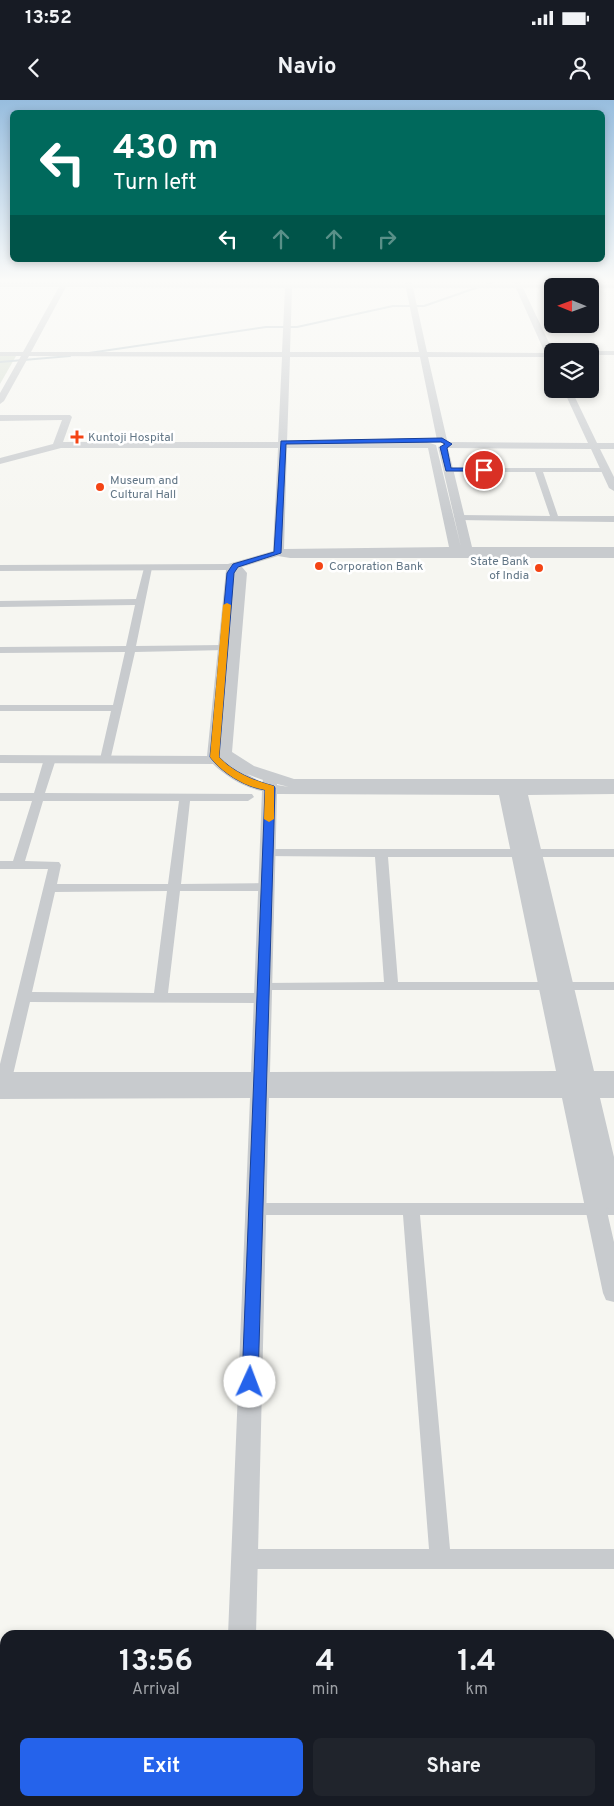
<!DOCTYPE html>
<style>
:root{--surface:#171b24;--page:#20242c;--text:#f1f3f6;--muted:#9ea1a6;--accent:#2563eb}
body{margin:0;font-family:Overpass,sans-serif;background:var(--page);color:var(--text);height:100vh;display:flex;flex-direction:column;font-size:19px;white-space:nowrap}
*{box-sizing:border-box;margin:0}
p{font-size:16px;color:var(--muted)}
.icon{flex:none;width:28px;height:28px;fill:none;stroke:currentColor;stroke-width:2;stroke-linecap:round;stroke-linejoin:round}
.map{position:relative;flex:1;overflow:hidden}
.panel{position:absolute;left:0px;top:1530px;width:615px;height:176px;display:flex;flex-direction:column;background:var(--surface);border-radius:15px 15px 0 0;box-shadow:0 2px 8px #0003}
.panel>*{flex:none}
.hud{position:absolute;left:10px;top:10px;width:595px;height:152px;border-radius:8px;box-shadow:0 2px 8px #0003;background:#00695c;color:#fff;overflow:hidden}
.needle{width:32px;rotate:271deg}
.fabs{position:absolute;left:544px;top:178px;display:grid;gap:10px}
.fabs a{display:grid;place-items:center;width:55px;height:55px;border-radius:8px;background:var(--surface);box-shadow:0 2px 8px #0003;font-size:25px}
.pin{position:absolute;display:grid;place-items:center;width:42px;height:42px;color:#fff;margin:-21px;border:2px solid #fff;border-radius:50%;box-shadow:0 1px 5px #0007}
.me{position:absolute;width:55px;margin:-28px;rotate:2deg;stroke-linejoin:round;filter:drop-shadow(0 0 4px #0008)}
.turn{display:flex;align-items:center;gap:18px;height:105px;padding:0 20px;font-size:22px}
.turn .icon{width:65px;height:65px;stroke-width:2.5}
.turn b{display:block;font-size:35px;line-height:42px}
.lanes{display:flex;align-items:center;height:48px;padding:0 20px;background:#0003;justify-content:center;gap:25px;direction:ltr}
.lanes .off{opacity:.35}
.eta{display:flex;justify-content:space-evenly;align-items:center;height:85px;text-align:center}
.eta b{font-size:30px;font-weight:700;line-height:35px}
.action{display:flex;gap:10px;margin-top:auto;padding:10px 20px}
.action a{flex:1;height:58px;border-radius:8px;background:var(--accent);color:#fff;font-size:20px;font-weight:700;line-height:58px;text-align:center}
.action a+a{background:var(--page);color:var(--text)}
.status{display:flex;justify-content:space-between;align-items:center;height:35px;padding:0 25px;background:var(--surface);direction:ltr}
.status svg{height:14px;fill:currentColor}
header{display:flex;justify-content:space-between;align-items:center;height:65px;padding:0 20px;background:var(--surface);font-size:22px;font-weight:700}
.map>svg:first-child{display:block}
.built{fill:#e6e7e5}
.green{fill:#d6ded2}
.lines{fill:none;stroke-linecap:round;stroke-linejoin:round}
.stream{stroke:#becacf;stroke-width:2}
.minor{fill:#c8cbce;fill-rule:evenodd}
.tertiary{fill:#c8cbce;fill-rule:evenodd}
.route{fill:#2563eb;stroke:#184099}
.slow{fill:#f59e0b}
.poi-dot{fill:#f44414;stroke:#fff;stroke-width:2}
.labels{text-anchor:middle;stroke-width:5;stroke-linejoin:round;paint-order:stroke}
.far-poi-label{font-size:12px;fill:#627686;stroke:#fff;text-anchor:start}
</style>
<div class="status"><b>13:52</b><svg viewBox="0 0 49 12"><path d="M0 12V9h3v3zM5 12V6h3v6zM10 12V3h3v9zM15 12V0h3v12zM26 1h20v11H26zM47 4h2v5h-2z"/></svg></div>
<header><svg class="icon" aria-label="back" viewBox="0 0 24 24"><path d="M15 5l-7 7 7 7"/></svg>Navio<svg class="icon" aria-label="person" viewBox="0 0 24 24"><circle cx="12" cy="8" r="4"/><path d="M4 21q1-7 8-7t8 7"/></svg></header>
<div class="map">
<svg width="614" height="1706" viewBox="0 0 614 1706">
<rect width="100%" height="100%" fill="#f6f6f1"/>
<path class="built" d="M0,181H234L233,183L0,184Z"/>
<path class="green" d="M0,256H16L0,284Z"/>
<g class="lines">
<path class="stream" d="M89,253L266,227H297L393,206H424L496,181
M0,262L70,256"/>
<path class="minor" d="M445,368H608V372H543L558,416H614V422L457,420L456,418L460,415L550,416L535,372H445Z
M148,465L152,468L136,546L223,545L228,548L227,550L135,552L110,661L106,662L100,659L111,611H0V605H113L125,552L0,553V547L126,546L135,505L0,507V501L136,499L144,468Z
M50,656L56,659L45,693L252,694L254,697L248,701H190L181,784L267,783L273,787L267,791H180L168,893H263L268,895L270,898L268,901L263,903L30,902L12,979L9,983H0V964L48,769H0V761H13L32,701H0V693H34L44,659ZM43,701H179L168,784H57L61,765L59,762L25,761ZM167,791L154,893L32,892L55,792Z
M268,749H614V757H388L398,882H614V890H259L257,887L259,884L264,883L384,882L375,757L264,756L262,753Z
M256,1103H614V1115H420L450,1449H614V1469H244L236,1466L233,1459L236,1452L244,1449H429L403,1115H256L250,1114L248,1109L250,1104Z"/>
<path class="tertiary" d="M405,181H411L412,184H514L513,181H519L521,184H614V188H590V186L523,188L553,251L552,260L548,257H428L447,340L442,343L437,340L420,257H290L287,342H427L436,345L461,447L438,347L448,342L588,343L563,289H571L597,343H614V349H600L614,377V391L609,388L591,349L448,348L472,447H614V458H290L278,456L242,467L247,473L232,652L254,666L294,679H614V694L528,695L594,971H614V998H600L614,1057V1110L606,1107L614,1142V1202L606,1200L603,1193L562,998H269L256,1535H228L250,998L0,999V972H251L262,691C245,688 225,676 213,664L0,663V655L207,656L226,470L0,471V465L228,464L273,451L278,348H61L0,364V358L53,344L62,320L0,321V315H70L72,317L63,342H278L282,257L29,256L4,301L0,304V293L21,256H0V252H23L59,187H0V183L405,184ZM66,187L285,188L282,252H31ZM292,188H406L419,252H290ZM413,188H516L545,253L427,252ZM287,348H428L449,447L284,449ZM247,674L263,680L262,683L261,682ZM277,684L289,687L277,685ZM277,694L499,695L556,971L270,972Z
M587,251H614V255H590V251Z
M610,1681H614V1706H599L597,1701H610Z
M0,1684H5V1701H20L18,1706H0Z
M221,1701H251V1706H221Z"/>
</g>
<linearGradient id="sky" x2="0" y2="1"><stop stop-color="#97bdde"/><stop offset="0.43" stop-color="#fbfbf9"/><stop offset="1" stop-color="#fbfbf9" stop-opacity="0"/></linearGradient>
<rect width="614" height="420" fill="url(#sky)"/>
<path class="route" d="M442,338L452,344L447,348L451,368H484L488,370L487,371H446L440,347L445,344L441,342L286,344L281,453L238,467L234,473L219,657C233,672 254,681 274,686L275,688L258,1282L256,1286L250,1288L245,1286L242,1282L265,690C245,687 222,673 210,657L227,473L233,464L274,452L281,341Z"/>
<path class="slow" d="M227,503L231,505L219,657C233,672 254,681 274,686V719L269,722L264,719L265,690C245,687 222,673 210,657L223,505Z"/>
<g class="poi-dot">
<path d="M74.5 329.5h5v5h5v5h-5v5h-5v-5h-5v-5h5z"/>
<circle cx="100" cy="387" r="5"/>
<circle cx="319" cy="466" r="5"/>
<circle cx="539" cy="468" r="5"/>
</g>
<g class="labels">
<g class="far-poi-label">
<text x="88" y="341">Kuntoji Hospital</text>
<text x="110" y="384">Museum and<tspan x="110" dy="14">Cultural Hall</tspan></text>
<text x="529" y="465" text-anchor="end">State Bank<tspan x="529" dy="14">of India</tspan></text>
<text x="329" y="470">Corporation Bank</text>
</g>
</g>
</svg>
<div class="fabs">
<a><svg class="needle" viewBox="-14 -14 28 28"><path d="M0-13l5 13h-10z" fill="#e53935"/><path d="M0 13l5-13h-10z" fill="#9ea1a6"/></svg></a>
<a><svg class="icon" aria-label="layers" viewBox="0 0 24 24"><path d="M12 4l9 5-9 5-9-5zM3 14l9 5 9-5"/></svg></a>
</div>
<div class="pin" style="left:484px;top:370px;background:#d93025"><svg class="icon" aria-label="arrive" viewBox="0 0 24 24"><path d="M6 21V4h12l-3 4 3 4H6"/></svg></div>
<svg class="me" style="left:250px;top:1282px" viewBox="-20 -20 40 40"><circle r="19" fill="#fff"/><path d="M0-13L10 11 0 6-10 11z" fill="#2563eb"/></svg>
<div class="hud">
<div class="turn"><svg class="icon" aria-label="left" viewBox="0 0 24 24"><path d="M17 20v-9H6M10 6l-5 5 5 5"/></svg><div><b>430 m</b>Turn left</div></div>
<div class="lanes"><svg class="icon" aria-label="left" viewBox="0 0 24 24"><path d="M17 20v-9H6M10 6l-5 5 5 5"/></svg><svg class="icon off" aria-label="ahead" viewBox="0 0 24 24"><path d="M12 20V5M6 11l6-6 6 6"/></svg><svg class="icon off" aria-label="ahead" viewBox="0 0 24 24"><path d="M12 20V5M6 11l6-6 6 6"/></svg><svg class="icon off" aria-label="right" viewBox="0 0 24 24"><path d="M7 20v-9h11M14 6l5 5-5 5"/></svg></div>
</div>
<section class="panel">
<div class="eta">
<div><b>13:56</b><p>Arrival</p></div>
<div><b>4</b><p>min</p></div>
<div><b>1.4</b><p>km</p></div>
</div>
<div class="action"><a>Exit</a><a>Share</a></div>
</section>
</div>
